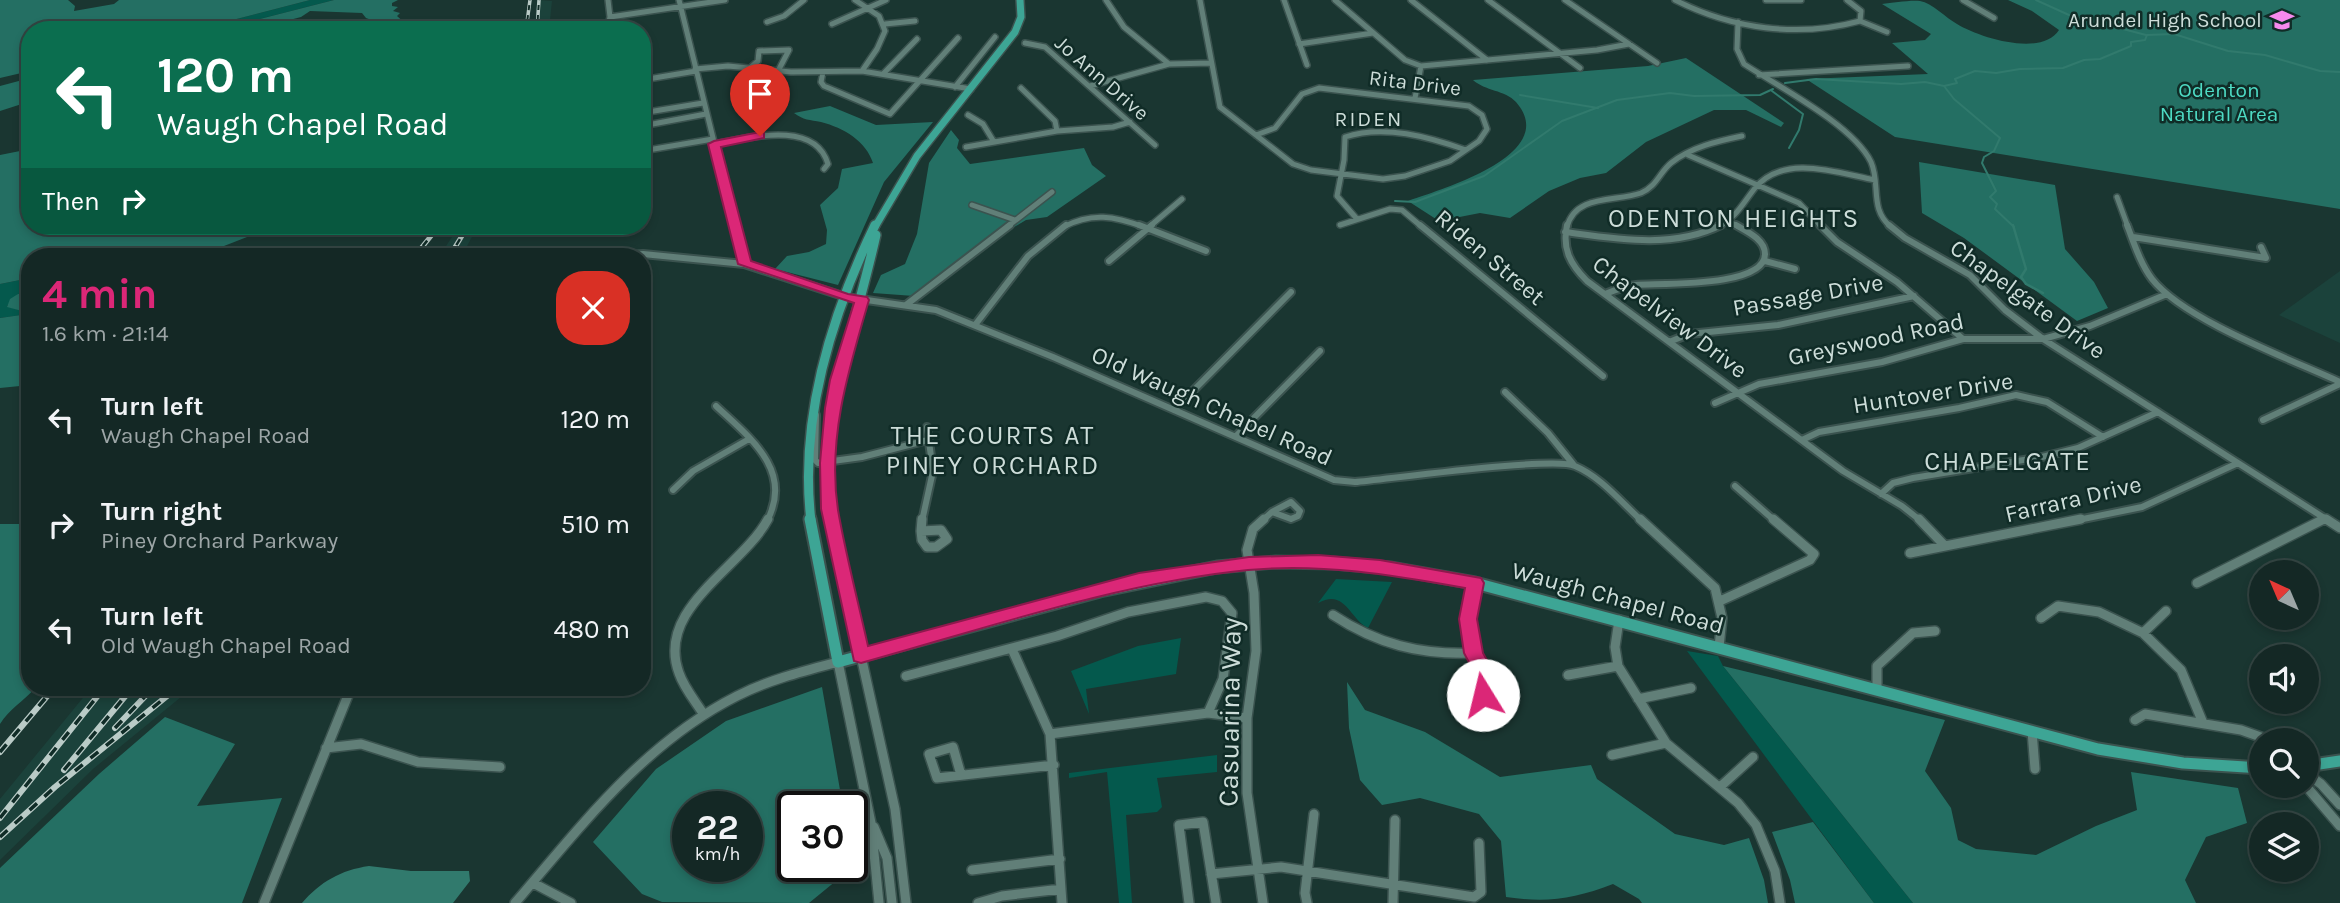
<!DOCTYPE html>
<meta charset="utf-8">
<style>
:root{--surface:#142825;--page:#1d302d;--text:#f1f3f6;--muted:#9da6a7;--line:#334442;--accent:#db2777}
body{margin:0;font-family:Karla,sans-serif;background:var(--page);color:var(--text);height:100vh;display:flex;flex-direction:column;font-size:26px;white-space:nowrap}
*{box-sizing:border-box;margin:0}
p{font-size:23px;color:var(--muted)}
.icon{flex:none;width:38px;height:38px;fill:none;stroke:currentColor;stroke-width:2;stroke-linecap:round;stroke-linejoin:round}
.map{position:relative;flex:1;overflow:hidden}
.sheet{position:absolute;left:21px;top:248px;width:630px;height:448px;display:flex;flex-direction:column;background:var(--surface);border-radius:28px;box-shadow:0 4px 10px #0003,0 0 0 2px var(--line)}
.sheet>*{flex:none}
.banner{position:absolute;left:21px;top:21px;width:630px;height:214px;border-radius:28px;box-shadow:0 4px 10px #0003,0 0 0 2px var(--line);background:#0b6e4f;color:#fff;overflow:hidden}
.needle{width:46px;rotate:316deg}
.fabs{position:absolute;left:2249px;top:560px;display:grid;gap:14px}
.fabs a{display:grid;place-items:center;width:70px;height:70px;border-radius:50%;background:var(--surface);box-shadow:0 4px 10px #0003,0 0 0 2px var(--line);font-size:35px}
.speed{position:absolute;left:672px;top:791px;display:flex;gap:14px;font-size:35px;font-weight:700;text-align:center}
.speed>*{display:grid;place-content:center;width:91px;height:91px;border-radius:50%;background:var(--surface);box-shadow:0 4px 10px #0003,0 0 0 2px var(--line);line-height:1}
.speed small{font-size:18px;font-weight:400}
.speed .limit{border:4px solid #111;border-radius:10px;background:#fff;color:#111}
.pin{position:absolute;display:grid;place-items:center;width:60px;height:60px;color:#fff;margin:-72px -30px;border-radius:50% 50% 50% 0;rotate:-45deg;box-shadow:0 0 7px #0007}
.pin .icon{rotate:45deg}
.me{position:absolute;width:77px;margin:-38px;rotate:351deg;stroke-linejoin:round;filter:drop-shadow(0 0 5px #0008)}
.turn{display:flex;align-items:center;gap:24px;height:147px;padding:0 21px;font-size:32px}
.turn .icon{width:91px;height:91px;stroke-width:2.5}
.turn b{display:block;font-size:49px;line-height:60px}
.then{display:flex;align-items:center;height:66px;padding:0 21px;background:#0003;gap:14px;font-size:26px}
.round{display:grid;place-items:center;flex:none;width:74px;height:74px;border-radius:28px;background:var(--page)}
.headline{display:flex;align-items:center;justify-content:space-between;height:119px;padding:0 21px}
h1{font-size:42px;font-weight:700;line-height:52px;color:var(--accent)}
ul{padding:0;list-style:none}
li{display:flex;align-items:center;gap:21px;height:105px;padding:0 21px}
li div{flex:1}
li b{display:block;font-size:26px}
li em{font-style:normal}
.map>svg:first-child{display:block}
.built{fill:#1b423b}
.green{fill:#04594d}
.forest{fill:#246f63;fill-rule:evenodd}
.water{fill:#317a6d}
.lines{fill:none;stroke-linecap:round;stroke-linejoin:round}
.stream-far1{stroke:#317a6d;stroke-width:2}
.stream{stroke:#317a6d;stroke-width:2.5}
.minor-far2-casing{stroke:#3b534f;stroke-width:8}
.minor-far1-casing{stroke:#3b534f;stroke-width:10}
.minor-casing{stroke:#3b534f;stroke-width:12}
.major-far2-casing{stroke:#3b534f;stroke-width:10}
.major-far1-casing{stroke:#3b534f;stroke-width:12}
.major-casing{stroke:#3b534f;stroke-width:15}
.minor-far2{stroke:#617f78;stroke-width:5}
.minor-far1{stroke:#617f78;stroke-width:6}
.minor{stroke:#617f78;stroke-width:9}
.major-far2{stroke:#3da595;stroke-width:7}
.major-far1{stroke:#3da595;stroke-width:9}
.major{stroke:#3da595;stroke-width:11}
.rail-far2-casing{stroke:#bacbc7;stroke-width:3.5}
.rail-far1-casing{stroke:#bacbc7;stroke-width:5}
.rail-casing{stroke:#bacbc7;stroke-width:6}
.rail-far2{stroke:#102c27;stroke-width:2;stroke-dasharray:5;stroke-linecap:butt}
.rail-far1{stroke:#102c27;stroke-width:2.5;stroke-dasharray:7;stroke-linecap:butt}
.rail{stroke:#102c27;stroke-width:3.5;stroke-dasharray:10;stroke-linecap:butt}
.route{fill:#db2777;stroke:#8e194d;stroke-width:2}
.labels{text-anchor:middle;stroke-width:5;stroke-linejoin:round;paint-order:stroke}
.far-poi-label{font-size:21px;fill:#cdddd9;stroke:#102c27;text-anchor:end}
.far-street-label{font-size:21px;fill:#cdddd9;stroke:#102c27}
.far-park-label{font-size:21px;fill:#4edbc4;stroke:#102c27}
.far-neighbourhood-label{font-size:21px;letter-spacing:2px;fill:#cdddd9;stroke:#102c27}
.street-label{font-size:24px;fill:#cdddd9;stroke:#102c27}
.neighbourhood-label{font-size:26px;letter-spacing:2px;fill:#cdddd9;stroke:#102c27}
.near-street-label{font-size:28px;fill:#cdddd9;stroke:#102c27}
</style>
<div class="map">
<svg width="2340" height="903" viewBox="0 0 2340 903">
<rect width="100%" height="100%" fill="#1a3631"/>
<path class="built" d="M537,0L552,1L549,30H535Z
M459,226H478L461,257H439Z
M2340,271V343L2279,315Z
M91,688H192L93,769L0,860V799Z"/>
<path class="green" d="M310,0H334L217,30H194Z
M30,278V292L18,294L7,306L22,311V315L0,318V284Z
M1336,579L1392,582L1368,628C1349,618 1345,588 1318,603Z
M1181,638L1176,674L1086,689L1089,714L1071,671L1138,646Z
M1687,651L1718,656L1723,666L1913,903H1874Z
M1217,755V772L1157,778L1162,807L1157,812L1126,815L1132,903H1119L1107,772L1069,778V773Z"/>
<path class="forest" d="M0,0H68L75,6L74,11L114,4L119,0H310L194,30H30V71L0,78Z
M334,0H398L392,3V6L398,7L393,11L400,13L397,16L406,24H428L414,30H379L374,28V21L366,18L362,13L310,11L301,17L263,27L217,30Z
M2008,0H2340V209L1895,137L1806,79L1928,74L1892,43L1925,40L1931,34L1882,4C1893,3 1909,0 1920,1C1932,3 1946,18 1957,24C1980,38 2042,57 2059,30L2032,11Z
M1686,58L1784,123L1781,127L1746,110H1714L1646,142L1606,173L1580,178L1549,191L1510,218L1480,213L1439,221L1408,201C1439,190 1562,155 1516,102C1505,90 1485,91 1473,80L1648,66Z
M30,78V92L22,95L27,98L28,102L0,111V86Z
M830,106L876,125L933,122L884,182L838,285L775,269L787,256L809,252L826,244L827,230L820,205L838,188L842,169L873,163C866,141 844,128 821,122C810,120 803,120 794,113Z
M951,130L959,140L957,148L970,164L1084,148L1092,165L1106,176L1047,217L1026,220L971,253L914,296L873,293L881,275L905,264L917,234L929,163Z
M30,149V226H275L224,246L220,255L215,252L204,253L210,249L208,248C194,251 177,246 168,257H30V278L0,284V155Z
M1919,162L2055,185L2065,249L2094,282L2108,308L2077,321L1964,238L1922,213Z
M30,292V385L0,388V318L21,315L22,311L7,307L10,299L18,294Z
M0,524H30V688H35C24,701 9,709 0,724Z
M1723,666L1945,720L1925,771L1951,808L1958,840L1976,849L2036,855L2096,826L2137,810L2131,772L2238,788L2247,823L2206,837L2185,880L2196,903H1913Z
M1347,682L1365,710L1425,732L1500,777L1591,765L1597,779L1675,834L1724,845L1749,838L1764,880L1768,903H1642L1639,899L1613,884C1574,899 1547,903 1506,897L1501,841L1479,814L1420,798L1382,805L1360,780L1349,728Z
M822,687L843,807H793V866H852V862L853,867L809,903L662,902L642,894L593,842L656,769L726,721ZM688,807H747V866H688Z
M165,717L235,744L197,806L282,798L242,903H0V868L99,774Z
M1813,822L1874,903H1795L1790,880L1772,832Z"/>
<path class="water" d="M369,866L411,871H469L470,881L453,903H302C320,882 341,870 369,866Z"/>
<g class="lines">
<path class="stream-far1" d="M2036,0L2069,15L2146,35
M1785,83L1816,79L1901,84L1925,82L1944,86L1957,83L1955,79L1975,71L1996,73L2020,69L2063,68L2084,60L2100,59L2131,46V42L2145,40L2147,35L2174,34L2228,51L2265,55L2320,71L2340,72
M1944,86L1954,99L2000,138L1994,151L1984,157L1982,163L1996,191L1990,197L1997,204L1995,209L2014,227
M1772,91L1803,114L1799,130L1789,148
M1520,95L1598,108
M1395,201L1415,202L1484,176L1562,121L1617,100L1670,93L1694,96L1760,95L1773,89"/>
<path class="stream" d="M2013,225L2026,269L2021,277L2026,284L2043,293"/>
<g class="minor-far2-casing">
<path id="minor-far2" d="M679,0L735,227
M855,0L879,16L885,31L877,49L862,71
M1106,0L1124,27L1169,64
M1200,0L1220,107L1293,164L1311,170L1383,179L1405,176L1450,161L1479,141L1487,129L1482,115L1469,106L1319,88L1302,94L1275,128L1256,135
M1284,0L1307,65
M1335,0L1405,60L1421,66L1597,50L1629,44
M1411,0L1487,60
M1488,0L1580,68
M1565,0L1657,63
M1675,0C1732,29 1798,38 1860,21
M1766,0H1801
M1847,0L1861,11L1860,21
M1963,0L1994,18
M610,17L725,0
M1860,21L1887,32
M767,22L784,16L804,0
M1738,22L1737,49L1744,64C1779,87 1853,125 1871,162C1881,185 1869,209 1891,227
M832,24L886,0
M885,24L915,21
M607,30L610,17L608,0
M1025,43L1045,47L1155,145
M1299,44L1373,33
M750,68L758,61L759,51L789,50L778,71
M695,69L728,66L791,72L862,71L971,89
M823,72L821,82L824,86L890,114L958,38
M883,74L917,39
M1759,75L1908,66
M642,80L696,71
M1090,86L1169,64L1211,63
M955,87L995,37
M1021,88L1055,121L1057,131
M1415,98L1421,66
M642,113L703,103
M968,115L983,124L994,142
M642,126L706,114
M714,144C748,138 815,119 828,164L824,169
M966,147L1057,131L1113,127L1130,122
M642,151L713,139
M1688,155L1799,203L1822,227
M2117,197L2128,227
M972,205L1015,220
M1357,219L1337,196L1344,160L1345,137C1384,124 1429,137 1466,150
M1728,221L1739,227
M1340,225L1390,209L1402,210L1422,227
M1007,227L1052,192
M1063,227C1092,212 1114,216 1144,227
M1149,227L1182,199
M1567,227C1575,194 1616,202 1641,193C1657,186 1659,173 1671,163C1691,147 1718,141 1742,136
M1718,227C1736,218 1743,203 1755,188C1784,153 1838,173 1875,180"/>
</g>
<g class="minor-far1-casing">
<path id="minor-far1" d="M734,225L744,264
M1139,225L1206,251
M1420,225L1603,376
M1567,225C1562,249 1570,264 1587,281L1843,471L1902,506L1921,521
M1820,225L1837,242L1897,282L1963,339
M1889,225L1905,238L1970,275L2005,310L2043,339L2329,521
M2127,225C2134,243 2140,263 2152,279C2184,320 2290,359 2340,382
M1565,232C1617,239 1673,249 1721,225
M2133,237L2266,258L2261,247
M604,257L643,254L744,264L846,297L936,310L1053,357L1334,480L1355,482C1389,479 1555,456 1575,466C1601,477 1621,502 1642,521
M1109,261L1152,225
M1765,261L1795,269
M1605,294C1615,290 1625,286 1636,285C1659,283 1765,288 1765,254C1765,239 1746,231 1736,225
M906,305L1010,225
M975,325L1028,256L1066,225
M1669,342L1689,334L1778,325L1914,296
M1505,392L1548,433L1573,464
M1715,403L1759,384L1882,362L1963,339H2043L2090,326L2167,294
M716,406C749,437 794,470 767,521
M1174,410L1291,292
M816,415L815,460L818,463L862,457L928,440
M2263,420L2340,384
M1236,436L1320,351
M1802,440L1819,432L1959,408L2016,395L2047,402L2103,437
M1735,486L1775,521
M673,490L693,471L749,439
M1881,494L1893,483L1913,478L2042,457L2078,448L2158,412
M1291,502L1300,511L1298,516L1291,519L1272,512Z
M922,521L933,471L927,427
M1262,521L1272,512
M2073,521L2142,507L2238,463
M2321,521L2326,518"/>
</g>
<g class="minor-casing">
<path id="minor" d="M1640,519L1715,588L1722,618L1719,647
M1919,519L1945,546
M2326,519L2340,528
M941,530L947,539L936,547H927L922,540L921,531Z
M921,531L922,519
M1910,553L2081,519
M1475,583C1470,604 1466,626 1471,648C1476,665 1487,676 1483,695
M2197,583L2324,519
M1720,601L1810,560L1814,554L1773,519
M1333,615C1377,644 1420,655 1473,653
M2041,618L2058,606L2099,612L2143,633L2181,670L2203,723
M1619,620L1615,647L1618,666L1666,743L1738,803L1756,825L1775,871L1780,903
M2143,633L2166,611
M1012,649L1050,734L1062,903
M861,656L895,809L906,903
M1568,675L1618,666
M906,676L1057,636L1128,612L1206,597L1222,601L1232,613L1223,679L1208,713
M1877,689V666L1913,633L1935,631
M1638,699L1691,688
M704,715C696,702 684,688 679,673C655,608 742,568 768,519
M2135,720L2145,714L2241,730L2269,740
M2032,731L2035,769
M1050,734L1208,713L1247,718
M326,748L361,744L418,762L500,767
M1612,755L1666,743
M2306,773L2321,784L2340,805
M961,775L953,747L929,754L937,778L1054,765
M2306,786L2340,826
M1720,787L1753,757
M874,827L887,858L892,903
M972,870L1060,859
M1211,874L1281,867L1474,897L1481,892L1479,843
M533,883L571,903
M264,903L351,688
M515,903C581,826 644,743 737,696C768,680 804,671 838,662L871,823L879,903
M978,903L1002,896L1061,889
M1189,903L1179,825L1203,822L1216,903
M1263,903L1247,793V718L1256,651L1254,593L1247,550L1253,529L1264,519
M1307,903L1305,893L1314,814
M1393,903L1395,820"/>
</g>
<g class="major-far2-casing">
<path id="major-far2" d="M875,227L917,156L1015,32L1021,17L1020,0"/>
</g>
<g class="major-far1-casing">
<path id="major-far1" d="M811,521C799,420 832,314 875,225
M832,521C820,413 853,337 876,235"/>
</g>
<g class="major-casing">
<path id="major" d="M810,519L838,662L1100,591L1217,567L1276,562L1333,563L1390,568L1475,583L2098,749L2183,763L2261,768
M831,519L861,656
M2306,766L2340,761"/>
</g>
<use href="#minor-far2" class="minor-far2"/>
<use href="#minor-far1" class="minor-far1"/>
<use href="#minor" class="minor"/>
<use href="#major-far2" class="major-far2"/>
<use href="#major-far1" class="major-far1"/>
<use href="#major" class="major"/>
<g class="rail-far2-casing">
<path id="rail-far2" d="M526,30L530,0
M537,30L539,0"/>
</g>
<g class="rail-far1-casing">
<path id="rail-far1" d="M414,257L439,226
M449,257L468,226"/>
</g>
<g class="rail-casing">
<path id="rail" d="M115,728L153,688
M0,752L54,688
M64,770L132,688
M0,818L104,688
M0,837L55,787L177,688"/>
</g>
<use href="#rail-far2" class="rail-far2"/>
<use href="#rail-far1" class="rail-far1"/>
<use href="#rail" class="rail"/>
</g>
<path class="route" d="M760,132L764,133V138L721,147L751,261L848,294L867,297L869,300C849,368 827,438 838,510C846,556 858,601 868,646L1139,573L1249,557L1318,555L1380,560L1481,578L1484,583L1477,619L1483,653L1494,673L1490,700L1483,703L1476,700L1473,695L1475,674L1464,653L1459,619L1465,588C1393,575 1321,563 1248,570C1118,583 987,628 861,663L854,661L821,509L820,463L825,408L830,380L854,303L738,264L708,144L714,141Z"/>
<defs>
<g id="school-bare" transform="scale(1.89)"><path d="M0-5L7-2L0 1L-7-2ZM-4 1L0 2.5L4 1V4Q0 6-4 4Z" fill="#f689ed" stroke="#102c27" stroke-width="2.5" paint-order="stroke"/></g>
</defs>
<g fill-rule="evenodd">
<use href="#school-bare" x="2282" y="20"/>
</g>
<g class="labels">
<g class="far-poi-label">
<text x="2262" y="27">Arundel High School</text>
</g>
<g class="far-street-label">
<text transform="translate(1102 78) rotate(41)" y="7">Jo Ann Drive</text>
<text transform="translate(1415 83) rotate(7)" y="7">Rita Drive</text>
</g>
<g class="far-park-label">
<text x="2219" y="97">Odenton<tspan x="2219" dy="24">Natural Area</tspan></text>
</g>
<g class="far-neighbourhood-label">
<text x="1369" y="126">RIDEN</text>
</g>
<g class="street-label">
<text transform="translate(1490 257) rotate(40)" y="8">Riden Street</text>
<text transform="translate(1808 295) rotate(-10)" y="8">Passage Drive</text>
<text transform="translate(2028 299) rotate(36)" y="8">Chapelgate Drive</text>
<text transform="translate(1670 317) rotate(37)" y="8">Chapelview Drive</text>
<text transform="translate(1876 339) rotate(-12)" y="8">Greyswood Road</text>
<text transform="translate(1933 393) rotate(-9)" y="8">Huntover Drive</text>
<text transform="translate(1212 406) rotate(24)" y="8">Old Waugh Chapel Road</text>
<text transform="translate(2073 499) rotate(-13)" y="8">Farrara Drive</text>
<text transform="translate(1618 598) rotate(15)" y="8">Waugh Chapel Road</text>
</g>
<g class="neighbourhood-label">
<text x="1734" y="227">ODENTON HEIGHTS</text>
<text x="993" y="444">THE COURTS AT<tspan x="993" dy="30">PINEY ORCHARD</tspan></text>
<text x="2008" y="470">CHAPELGATE</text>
</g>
<g class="near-street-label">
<text transform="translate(1229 712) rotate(-89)" y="10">Casuarina Way</text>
</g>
</g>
</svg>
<div class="fabs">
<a><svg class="needle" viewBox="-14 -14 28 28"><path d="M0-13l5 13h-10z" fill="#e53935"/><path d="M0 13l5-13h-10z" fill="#9da6a7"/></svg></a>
<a><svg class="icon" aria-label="sound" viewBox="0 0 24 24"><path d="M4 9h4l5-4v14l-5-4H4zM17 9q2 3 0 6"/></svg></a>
<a><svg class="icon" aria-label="search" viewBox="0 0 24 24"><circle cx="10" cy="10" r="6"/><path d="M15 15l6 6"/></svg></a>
<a><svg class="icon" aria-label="layers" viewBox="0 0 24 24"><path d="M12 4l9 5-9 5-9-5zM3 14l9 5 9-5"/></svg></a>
</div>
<div class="speed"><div>22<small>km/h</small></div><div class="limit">30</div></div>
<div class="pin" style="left:760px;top:136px;background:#d93025"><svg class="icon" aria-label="arrive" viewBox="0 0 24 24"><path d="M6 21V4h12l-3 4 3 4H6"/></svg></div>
<svg class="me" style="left:1483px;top:695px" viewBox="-20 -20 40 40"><circle r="19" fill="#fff"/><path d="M0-13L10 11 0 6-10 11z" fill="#db2777"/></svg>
<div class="banner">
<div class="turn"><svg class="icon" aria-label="left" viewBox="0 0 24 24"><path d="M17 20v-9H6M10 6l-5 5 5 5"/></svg><div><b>120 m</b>Waugh Chapel Road</div></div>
<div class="then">Then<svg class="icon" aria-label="right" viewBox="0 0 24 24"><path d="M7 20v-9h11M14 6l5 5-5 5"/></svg></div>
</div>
<section class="sheet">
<div class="headline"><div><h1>4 min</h1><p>1.6 km · 21:14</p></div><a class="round" style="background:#d93025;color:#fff"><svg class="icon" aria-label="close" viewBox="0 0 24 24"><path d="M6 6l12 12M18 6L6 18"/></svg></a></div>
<ul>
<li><svg class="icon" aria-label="left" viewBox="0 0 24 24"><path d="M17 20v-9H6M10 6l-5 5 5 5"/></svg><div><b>Turn left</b><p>Waugh Chapel Road</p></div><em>120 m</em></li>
<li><svg class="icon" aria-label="right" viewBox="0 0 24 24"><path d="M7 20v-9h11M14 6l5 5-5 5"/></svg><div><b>Turn right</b><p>Piney Orchard Parkway</p></div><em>510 m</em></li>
<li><svg class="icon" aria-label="left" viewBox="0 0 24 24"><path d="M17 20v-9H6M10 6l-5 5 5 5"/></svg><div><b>Turn left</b><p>Old Waugh Chapel Road</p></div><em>480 m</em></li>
</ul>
</section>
</div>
